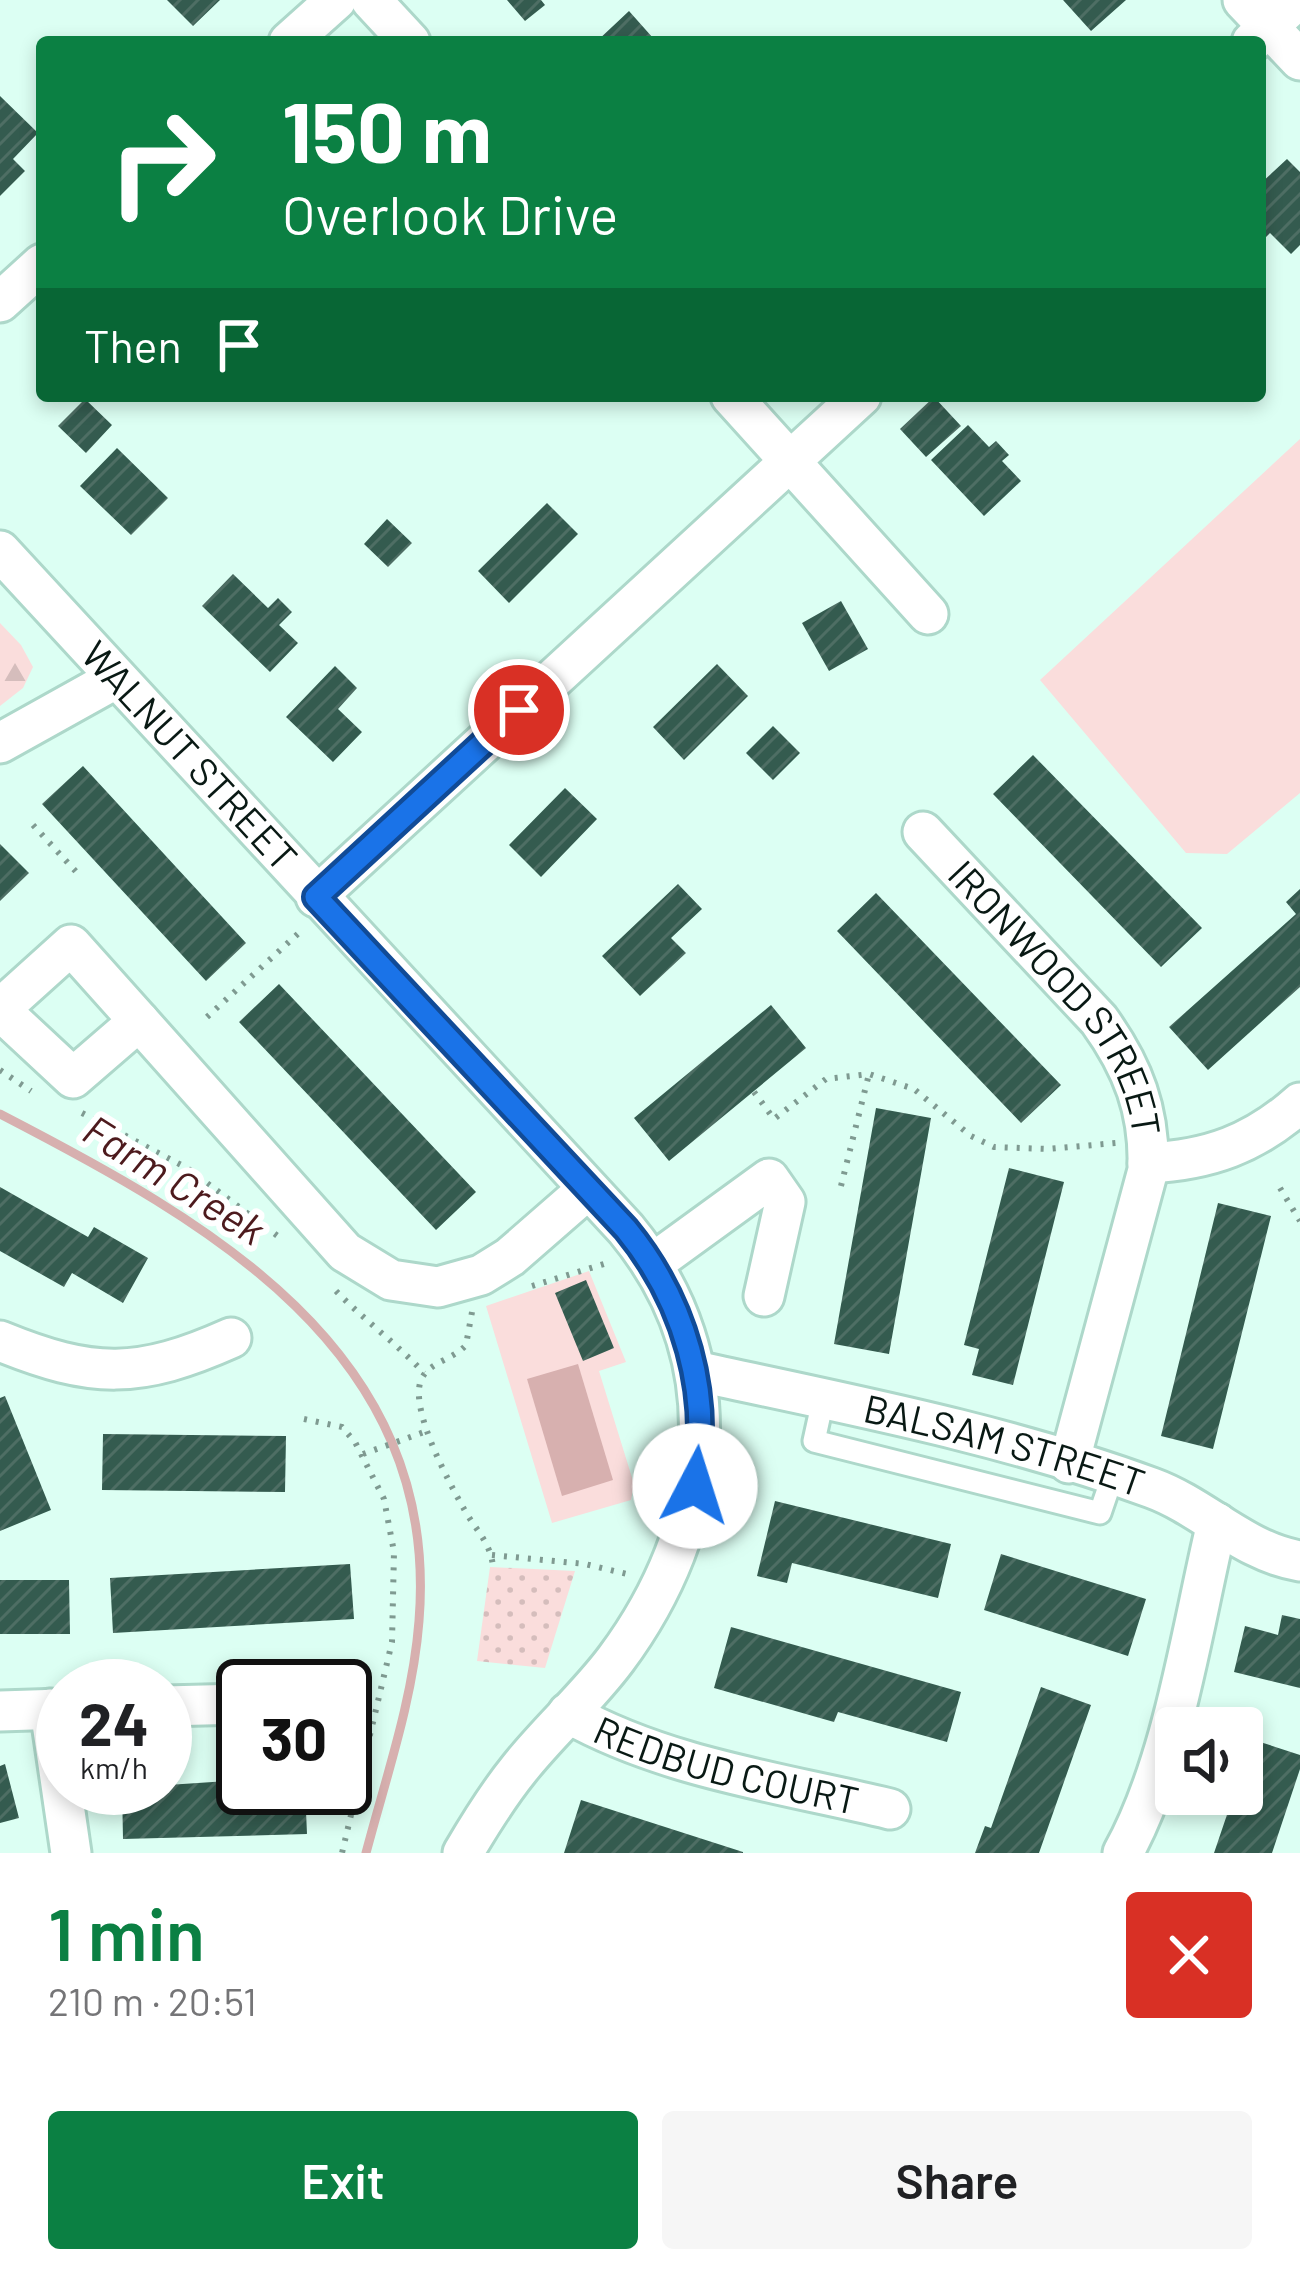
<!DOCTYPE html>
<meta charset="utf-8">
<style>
:root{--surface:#fff;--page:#f6f6f6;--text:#202124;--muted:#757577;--accent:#0b8043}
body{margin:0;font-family:Barlow,sans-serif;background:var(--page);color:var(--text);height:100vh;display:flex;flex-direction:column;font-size:45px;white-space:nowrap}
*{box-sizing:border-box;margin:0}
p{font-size:39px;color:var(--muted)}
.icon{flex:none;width:66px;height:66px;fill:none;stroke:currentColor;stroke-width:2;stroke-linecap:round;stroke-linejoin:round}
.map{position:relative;height:1853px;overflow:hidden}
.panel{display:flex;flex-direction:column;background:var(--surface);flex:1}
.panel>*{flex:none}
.hud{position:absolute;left:36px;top:36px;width:1230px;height:366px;border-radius:12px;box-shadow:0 6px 18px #0003;background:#0b8043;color:#fff;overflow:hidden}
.buttons{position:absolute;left:1155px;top:1707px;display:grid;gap:24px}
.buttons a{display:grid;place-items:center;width:108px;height:108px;border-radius:12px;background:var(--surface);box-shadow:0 6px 18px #0003;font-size:60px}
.speed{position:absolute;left:36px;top:1659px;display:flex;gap:24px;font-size:60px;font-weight:700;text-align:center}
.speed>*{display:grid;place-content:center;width:156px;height:156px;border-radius:50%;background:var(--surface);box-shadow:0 6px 18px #0003;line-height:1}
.speed small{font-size:30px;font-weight:400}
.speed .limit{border:6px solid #111;border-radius:18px;background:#fff;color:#111}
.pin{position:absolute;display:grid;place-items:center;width:102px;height:102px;color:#fff;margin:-51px;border:6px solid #fff;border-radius:50%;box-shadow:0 3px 12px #0007}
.me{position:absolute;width:132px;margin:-66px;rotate:5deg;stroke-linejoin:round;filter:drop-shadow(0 0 9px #0008)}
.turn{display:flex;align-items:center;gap:42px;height:252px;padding:0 48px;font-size:54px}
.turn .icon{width:156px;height:156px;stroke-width:2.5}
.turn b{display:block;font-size:84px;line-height:102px}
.then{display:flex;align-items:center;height:114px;padding:0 48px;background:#0003;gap:24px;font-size:45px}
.round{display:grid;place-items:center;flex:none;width:126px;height:126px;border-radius:12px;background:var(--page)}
.head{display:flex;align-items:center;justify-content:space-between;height:204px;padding:0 48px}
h1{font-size:72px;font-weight:600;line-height:90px;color:var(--accent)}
.primary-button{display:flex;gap:24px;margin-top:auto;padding:24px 48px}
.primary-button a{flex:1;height:138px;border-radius:12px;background:var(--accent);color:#fff;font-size:48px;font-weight:600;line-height:138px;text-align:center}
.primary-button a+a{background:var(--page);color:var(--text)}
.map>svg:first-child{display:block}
.green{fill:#fadddc}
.forest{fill:url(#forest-firs)}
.park{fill:url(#park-dots)}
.water{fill:#d7b0af}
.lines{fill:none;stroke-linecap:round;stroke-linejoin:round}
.stream{stroke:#d7b0af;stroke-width:9}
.building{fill:url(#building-hatch)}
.service-casing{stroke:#add8ca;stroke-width:27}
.minor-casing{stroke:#add8ca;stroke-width:45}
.path{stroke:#7f9a91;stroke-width:6;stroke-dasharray:3 9;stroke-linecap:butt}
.service{stroke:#fff;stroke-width:21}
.minor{stroke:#fff;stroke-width:39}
.route-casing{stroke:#114b97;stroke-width:30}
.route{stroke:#1a73e8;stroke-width:21}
.labels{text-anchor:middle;stroke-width:12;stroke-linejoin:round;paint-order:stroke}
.street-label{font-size:39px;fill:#091914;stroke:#fff}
.water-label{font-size:42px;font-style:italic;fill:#4d1a1d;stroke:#fff}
</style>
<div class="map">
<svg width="1300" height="1853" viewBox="0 0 1300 1853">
<defs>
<pattern id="forest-firs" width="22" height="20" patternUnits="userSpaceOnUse" patternTransform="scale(3)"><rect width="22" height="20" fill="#fadddc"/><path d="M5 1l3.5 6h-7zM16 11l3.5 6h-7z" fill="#d5bdbc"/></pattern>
<pattern id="park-dots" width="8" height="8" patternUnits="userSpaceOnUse" patternTransform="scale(3)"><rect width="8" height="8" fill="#fadddc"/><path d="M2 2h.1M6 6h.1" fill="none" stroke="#d5bdbc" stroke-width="1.8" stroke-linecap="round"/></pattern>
<pattern id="building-hatch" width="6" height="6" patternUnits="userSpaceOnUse" patternTransform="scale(3)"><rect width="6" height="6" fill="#345b4f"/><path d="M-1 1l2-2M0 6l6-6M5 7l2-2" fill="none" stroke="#4e6e64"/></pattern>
</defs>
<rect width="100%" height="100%" fill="#dcfff3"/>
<path class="green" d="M1300,439V793L1227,854L1186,853L1040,680Z
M589,1271L626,1362L599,1371L634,1484L631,1500L552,1523L486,1306Z"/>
<path class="forest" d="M0,623L21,645L33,667L23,688L0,706Z"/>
<path class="park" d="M490,1567L575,1571L545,1668L477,1661Z"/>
<path class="water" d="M578,1364L613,1480L562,1496L527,1379Z"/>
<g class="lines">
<path class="stream" d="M0,1114C207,1221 441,1350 419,1621C413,1700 386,1777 366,1853"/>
</g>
<path class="building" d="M167,0H220L193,26Z
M507,0H541L545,5L525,21Z
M1063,0H1126L1091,31Z
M629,11L653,38L648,42H596Z
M0,96L38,133L13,159L25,171L0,196Z
M1287,159L1300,172V245L1291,254L1270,233L1260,243V184Z
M934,397L961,426L926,457L900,429Z
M85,399L112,425L86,453L58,426Z
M968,425L989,447L996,441L1009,455L1002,461L1021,481L984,516L931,460Z
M117,448L168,498L131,535L80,486Z
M547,503L578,534L509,603L478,571Z
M387,519L412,543L388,567L364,544Z
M233,574L268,608L278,598L292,612L279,625L298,643L270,672L202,606Z
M841,601L868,649L829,671L802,623Z
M717,664L748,696L684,760L653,727Z
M335,666L357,688L338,709L362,732L333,762L286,717Z
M773,726L800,753L773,780L746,753Z
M1033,755L1202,928L1161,967L993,794Z
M83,766L246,943L206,981L42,804Z
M565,788L597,819L541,877L509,845Z
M0,844L29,873L0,901Z
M678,884L702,909L671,938L686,953L640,996L602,956Z
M1300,889V987L1208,1070L1169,1027L1296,914L1286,902Z
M876,893L1061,1085L1021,1123L837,931Z
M279,984L476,1192L436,1230L239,1022Z
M771,1005L806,1048L669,1161L634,1118Z
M876,1108L931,1118L889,1354L834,1344Z
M1009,1168L1064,1182L1013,1385L972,1375L979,1349L964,1345Z
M0,1187L88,1237L94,1227L148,1258L123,1303L72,1273L64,1287L0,1251Z
M1218,1203L1271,1216L1213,1449L1161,1436Z
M586,1280L614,1348L583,1361L555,1293Z
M5,1396L51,1510L0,1531V1398Z
M103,1434L286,1436L285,1492L102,1490Z
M775,1501L951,1544L938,1598L792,1563L787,1583L757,1576Z
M1001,1554L1146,1599L1128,1656L984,1610Z
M350,1564L354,1619L113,1633L110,1578Z
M0,1580H69L70,1634H0Z
M1282,1615L1300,1619V1688L1234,1672L1245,1626L1278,1635Z
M731,1627L961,1692L947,1742L838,1712L834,1722L714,1688Z
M1041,1687L1091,1705L1039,1853H975L985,1826L991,1828Z
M1251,1739L1300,1755V1769L1272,1853H1214L1234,1794H1242V1768Z
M5,1764L19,1818L0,1823V1766Z
M243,1780V1788H305L307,1834L123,1839L122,1788Z
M581,1800L743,1852V1853H564Z"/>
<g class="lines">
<g class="service-casing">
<path id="service" d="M823,1400L814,1441L1100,1513L1113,1475"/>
</g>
<g class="minor-casing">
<g id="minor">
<path d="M371,0L410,42"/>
<path d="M1243,0L1300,60"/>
<path d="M289,42L336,0"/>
<path d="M1252,42L1297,0"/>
<path d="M0,302L42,264"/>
<path d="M731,396L928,614"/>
<path id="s1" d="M0,551L626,1229C736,1362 714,1527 616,1659C587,1698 549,1731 519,1769C498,1795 480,1824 463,1853"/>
<path d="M0,743L115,679"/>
<path id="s2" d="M923,832L1099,1020C1133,1067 1150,1111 1148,1170L1069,1463"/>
<path d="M316,897L861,396"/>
<path d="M0,1009L71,945L139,1021L73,1078L0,1010"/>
<path d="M139,1021L345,1252L391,1280L438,1287L481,1275L510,1257L588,1189"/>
<path d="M1148,1163C1209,1160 1254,1144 1300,1103"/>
<path d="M652,1264L769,1179L785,1202L764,1296"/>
<path d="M0,1341C93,1379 139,1379 231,1338"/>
<path id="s3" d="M695,1371C847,1404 1005,1434 1152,1488C1204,1507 1244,1552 1300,1561"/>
<path d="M165,1706L243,1704"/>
<path d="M50,1709L71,1853"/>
<path d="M0,1711L63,1709"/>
<path id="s4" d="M568,1713C666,1768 782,1783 890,1809"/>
<path d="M1123,1853C1174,1761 1192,1627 1217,1523"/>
</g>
</g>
<path class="path" d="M33,825L80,876
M207,1017L302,930
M0,1070L31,1091
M754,1092L774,1119L826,1079L869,1074L914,1089L971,1136L994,1147L1048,1149L1116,1143
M82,1113L187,1168L283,1240
M841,1186L869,1074
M1280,1188L1300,1221
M532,1286L607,1263
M336,1291C364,1320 396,1343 424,1373
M472,1312L466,1345C454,1359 430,1362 422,1378C407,1406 450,1484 464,1509C475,1529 491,1543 493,1567
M304,1419L342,1427L355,1442L384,1499L394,1552L392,1642L342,1853
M363,1454L427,1431
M492,1555L585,1564L627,1574"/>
<use href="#service" class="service"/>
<use href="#minor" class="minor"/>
</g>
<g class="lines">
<g class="route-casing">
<path id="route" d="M519,710L316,897L626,1229C685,1301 712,1394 695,1486"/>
</g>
<use href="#route" class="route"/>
</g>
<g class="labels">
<g class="street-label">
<text dy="14" stroke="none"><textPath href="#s1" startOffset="279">WALNUT STREET</textPath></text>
<text dy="14" stroke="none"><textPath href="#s2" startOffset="216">IRONWOOD STREET</textPath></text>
<text dy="14" stroke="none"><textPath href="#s3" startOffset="318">BALSAM STREET</textPath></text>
<text dy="14" stroke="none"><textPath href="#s4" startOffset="168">REDBUD COURT</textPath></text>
</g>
<g class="water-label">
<text transform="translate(174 1180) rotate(32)" y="15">Farm Creek</text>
</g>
</g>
</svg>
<div class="buttons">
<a><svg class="icon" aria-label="sound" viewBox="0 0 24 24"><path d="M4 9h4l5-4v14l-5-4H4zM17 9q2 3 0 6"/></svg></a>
</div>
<div class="speed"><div>24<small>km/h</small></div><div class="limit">30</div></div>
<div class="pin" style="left:519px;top:710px;background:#d93025"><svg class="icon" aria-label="arrive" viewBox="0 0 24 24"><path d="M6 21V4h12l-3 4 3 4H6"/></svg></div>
<svg class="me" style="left:695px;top:1486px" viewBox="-20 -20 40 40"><circle r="19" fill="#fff"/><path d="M0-13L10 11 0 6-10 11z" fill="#1a73e8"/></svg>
<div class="hud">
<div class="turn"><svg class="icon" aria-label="right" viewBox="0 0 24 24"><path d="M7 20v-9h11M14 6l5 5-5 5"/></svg><div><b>150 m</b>Overlook Drive</div></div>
<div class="then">Then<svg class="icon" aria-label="arrive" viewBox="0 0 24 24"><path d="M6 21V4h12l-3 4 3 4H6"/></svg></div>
</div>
</div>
<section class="panel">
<div class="head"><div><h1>1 min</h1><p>210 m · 20:51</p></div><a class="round" style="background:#d93025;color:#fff"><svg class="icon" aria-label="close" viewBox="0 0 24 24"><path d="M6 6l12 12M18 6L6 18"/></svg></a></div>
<div class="primary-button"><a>Exit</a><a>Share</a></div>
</section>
